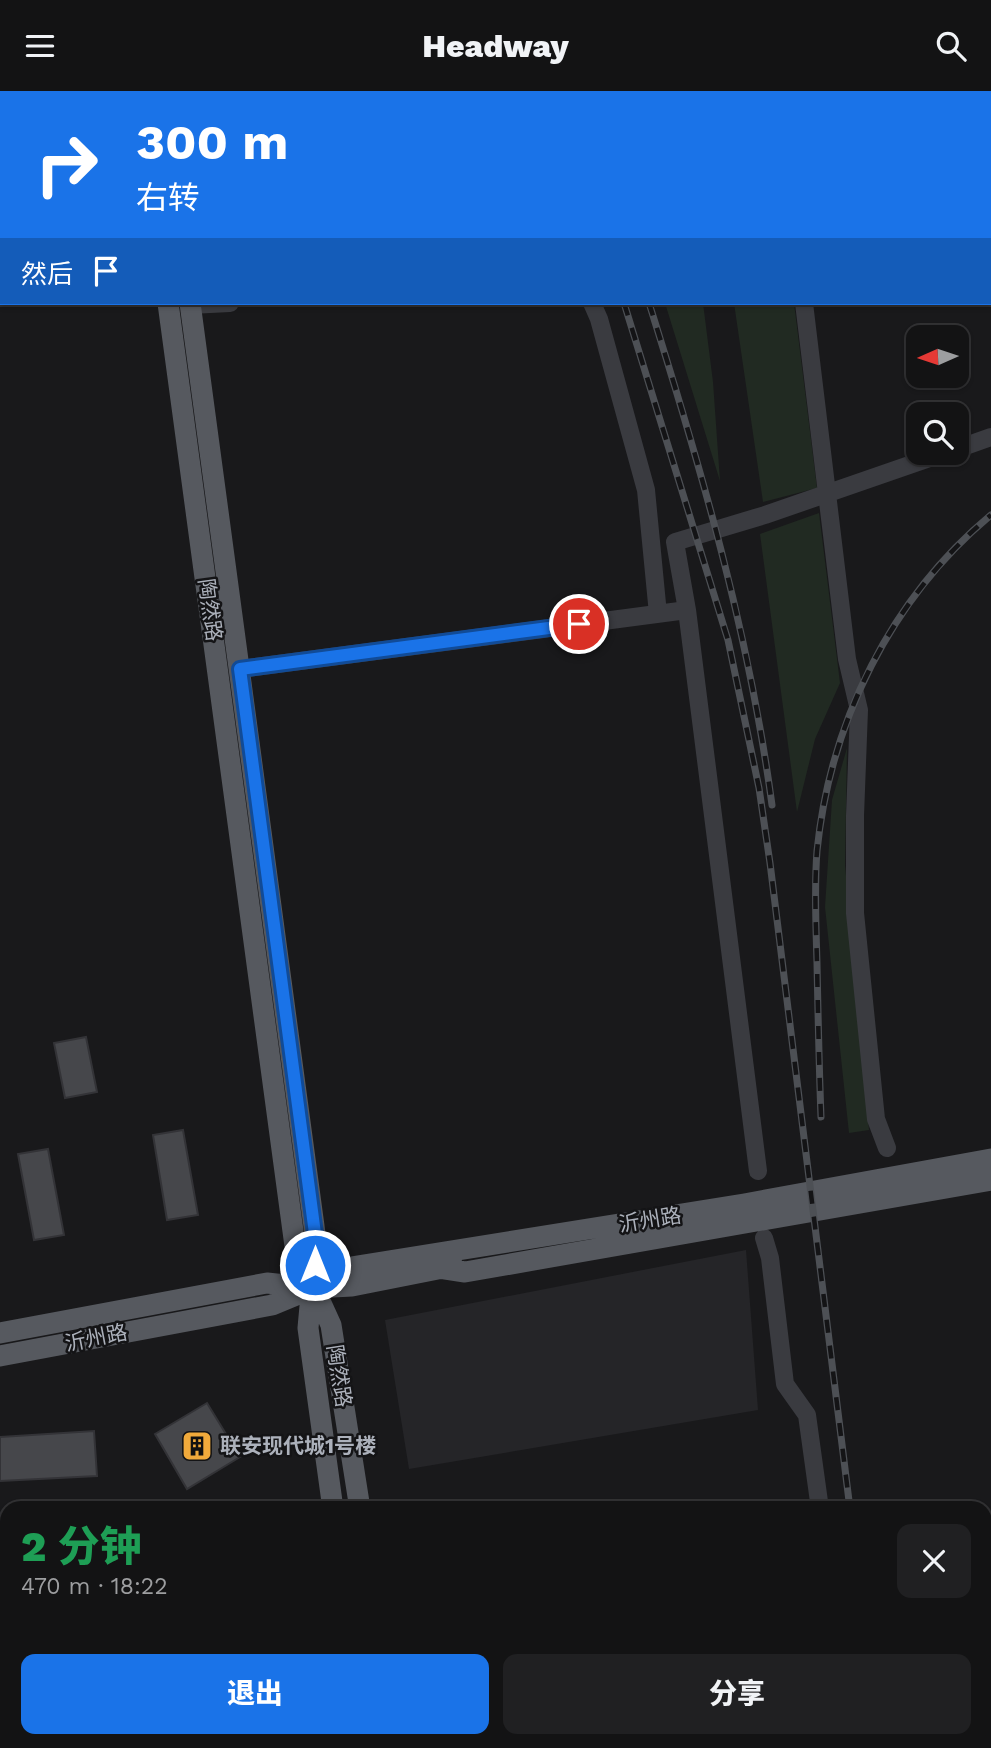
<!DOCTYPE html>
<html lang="zh">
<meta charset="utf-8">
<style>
:root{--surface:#131314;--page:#202022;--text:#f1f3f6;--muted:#9d9ea0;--line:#323234;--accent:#1a73e8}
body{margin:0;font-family:"Work Sans","Noto Sans SC",sans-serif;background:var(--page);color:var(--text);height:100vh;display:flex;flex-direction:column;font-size:26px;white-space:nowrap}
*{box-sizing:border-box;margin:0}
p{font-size:23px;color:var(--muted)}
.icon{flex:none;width:38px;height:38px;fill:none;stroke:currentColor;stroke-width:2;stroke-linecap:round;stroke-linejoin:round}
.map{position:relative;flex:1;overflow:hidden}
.drawer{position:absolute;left:0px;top:1410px;width:992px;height:247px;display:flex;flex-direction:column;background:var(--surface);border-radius:21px 21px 0 0;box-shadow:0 2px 5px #0004,0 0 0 2px var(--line)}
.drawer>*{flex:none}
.guide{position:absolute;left:0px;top:0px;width:992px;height:214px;box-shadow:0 2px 5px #0004,0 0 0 2px var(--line);background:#1a73e8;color:#fff;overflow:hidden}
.needle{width:46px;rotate:267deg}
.tools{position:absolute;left:906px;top:234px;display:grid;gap:14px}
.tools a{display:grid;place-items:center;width:63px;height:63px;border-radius:14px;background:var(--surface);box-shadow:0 2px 5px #0004,0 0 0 2px var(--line);font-size:35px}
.pin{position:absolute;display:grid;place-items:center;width:60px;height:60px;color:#fff;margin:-30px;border:4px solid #fff;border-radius:50%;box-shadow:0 2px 7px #0007}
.me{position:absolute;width:77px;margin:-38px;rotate:0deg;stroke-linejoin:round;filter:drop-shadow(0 0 5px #0008)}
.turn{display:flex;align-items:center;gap:24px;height:147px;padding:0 21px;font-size:32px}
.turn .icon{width:91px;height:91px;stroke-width:2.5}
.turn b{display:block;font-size:49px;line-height:60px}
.then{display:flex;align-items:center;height:66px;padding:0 21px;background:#0003;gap:14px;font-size:26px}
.round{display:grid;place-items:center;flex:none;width:74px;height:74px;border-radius:14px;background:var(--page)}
.headline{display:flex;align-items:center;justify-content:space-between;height:119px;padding:0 21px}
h1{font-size:42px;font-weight:800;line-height:52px;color:#1e9e55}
.cta{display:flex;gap:14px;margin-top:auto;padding:14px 21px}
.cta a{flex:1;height:80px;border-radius:14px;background:var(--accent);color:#fff;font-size:28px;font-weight:800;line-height:80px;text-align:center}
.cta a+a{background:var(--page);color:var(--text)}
header{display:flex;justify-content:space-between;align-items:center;height:91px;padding:0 21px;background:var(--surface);font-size:32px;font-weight:800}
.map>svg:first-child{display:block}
.built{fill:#252528}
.green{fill:#212a22}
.building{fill:#46474b;stroke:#333337;stroke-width:2}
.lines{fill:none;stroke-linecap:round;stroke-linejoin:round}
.minor{stroke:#3a3b40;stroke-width:18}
.major{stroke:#56595f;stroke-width:21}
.rail-casing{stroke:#4d5055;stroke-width:7}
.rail{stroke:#141416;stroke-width:4.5;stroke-dasharray:13;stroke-linecap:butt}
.route-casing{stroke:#114b97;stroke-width:18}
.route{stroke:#1a73e8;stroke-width:12}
.labels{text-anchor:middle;stroke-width:5;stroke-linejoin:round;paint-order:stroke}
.street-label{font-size:21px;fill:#acb1bb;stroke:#141416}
.poi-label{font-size:21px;font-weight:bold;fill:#acb1bb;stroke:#141416;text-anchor:start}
</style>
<header><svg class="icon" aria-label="menu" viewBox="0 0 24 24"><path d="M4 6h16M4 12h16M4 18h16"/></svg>Headway<svg class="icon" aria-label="search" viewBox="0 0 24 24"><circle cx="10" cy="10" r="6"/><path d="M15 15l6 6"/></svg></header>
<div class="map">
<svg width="991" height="1657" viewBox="0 0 991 1657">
<rect width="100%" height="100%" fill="#19191b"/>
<path class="built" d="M746,1159L758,1319L409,1378L385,1229Z"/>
<path class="green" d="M665,212H703L713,291L720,390Z
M734,212H794L817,397L763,411Z
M819,422L840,592L815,648L797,721L760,443Z
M847,657L845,774L869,1039L849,1042L825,816L832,709Z"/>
<path class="building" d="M86,946L97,1001L65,1007L54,952Z
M183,1039L198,1124L167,1129L153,1044Z
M48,1058L64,1144L34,1149L18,1063Z
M207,1312L240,1366L187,1398L155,1343Z
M94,1340L97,1385L0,1390V1346Z"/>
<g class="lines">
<path class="minor" d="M780,0V2
M592,212L599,228L646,399L658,523
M804,212L847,568L859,619L855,725V822L876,1028L887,1057
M190,214L230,212
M957,358L991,346
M687,519L758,1080
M240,578L687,519L675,451L765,424L944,362
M764,1147L770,1167L785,1293L807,1324L820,1418
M0,1600L7,1599
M642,1650V1657
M852,1650L853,1657"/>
<path class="major" d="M140,0V2
M162,0V2
M168,212L295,1155L331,1234L360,1418
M190,212L316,1150L308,1237L333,1418
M439,1177L465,1181L991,1089
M0,1242L267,1192L313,1197L352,1195L453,1175
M0,1265L272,1214L313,1197L351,1176L744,1113L991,1068
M365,1650L366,1657
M396,1650L397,1657"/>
<g class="rail-casing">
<path id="rail" d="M558,0L559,2
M583,0V2
M624,212L728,549L759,697L770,772L850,1418
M649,212C701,377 749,542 772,714
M821,1026C819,974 818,923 817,872C816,835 814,797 817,760C830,631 891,507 991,424
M889,1650L890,1657"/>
</g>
<use href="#rail" class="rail"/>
</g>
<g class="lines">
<g class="route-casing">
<path id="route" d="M315,1174L316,1150L240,578L579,533"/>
</g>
<use href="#route" class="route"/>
</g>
<defs>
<g id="building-square" transform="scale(1.575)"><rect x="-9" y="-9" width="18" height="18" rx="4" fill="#f1aa3b" stroke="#141416"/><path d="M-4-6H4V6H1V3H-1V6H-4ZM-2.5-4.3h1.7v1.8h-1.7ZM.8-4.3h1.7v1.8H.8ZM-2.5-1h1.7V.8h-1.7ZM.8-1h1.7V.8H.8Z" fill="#111"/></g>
</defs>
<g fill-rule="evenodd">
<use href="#building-square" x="197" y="1355"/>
</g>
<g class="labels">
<g class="street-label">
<text transform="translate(210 519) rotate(82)" y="7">陶然路</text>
<text transform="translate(650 1129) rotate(-9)" y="7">沂州路</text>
<text transform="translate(96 1247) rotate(-11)" y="7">沂州路</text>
<text transform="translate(339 1285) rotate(81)" y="7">陶然路</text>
</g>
<g class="poi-label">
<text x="220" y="1362">联安现代城1号楼</text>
</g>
</g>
</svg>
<div class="tools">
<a><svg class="needle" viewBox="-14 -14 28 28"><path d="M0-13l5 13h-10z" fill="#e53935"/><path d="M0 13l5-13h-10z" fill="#9d9ea0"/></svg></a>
<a><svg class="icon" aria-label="search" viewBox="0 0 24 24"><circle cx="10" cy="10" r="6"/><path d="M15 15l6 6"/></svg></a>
</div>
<div class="pin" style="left:579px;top:533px;background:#d93025"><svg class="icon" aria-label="arrive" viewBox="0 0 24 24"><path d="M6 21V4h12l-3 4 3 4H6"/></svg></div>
<svg class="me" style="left:315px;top:1174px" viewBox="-20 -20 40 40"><circle r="17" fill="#1a73e8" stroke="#fff" stroke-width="3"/><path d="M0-11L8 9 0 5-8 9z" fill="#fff"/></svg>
<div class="guide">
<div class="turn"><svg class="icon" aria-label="right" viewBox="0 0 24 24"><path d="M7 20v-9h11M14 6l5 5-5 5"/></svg><div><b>300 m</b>右转</div></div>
<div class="then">然后<svg class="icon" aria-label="arrive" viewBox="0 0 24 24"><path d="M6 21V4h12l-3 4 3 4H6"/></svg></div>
</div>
<section class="drawer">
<div class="headline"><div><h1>2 分钟</h1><p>470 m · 18:22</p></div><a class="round"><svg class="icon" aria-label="close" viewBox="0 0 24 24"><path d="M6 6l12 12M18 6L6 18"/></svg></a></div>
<div class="cta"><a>退出</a><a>分享</a></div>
</section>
</div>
